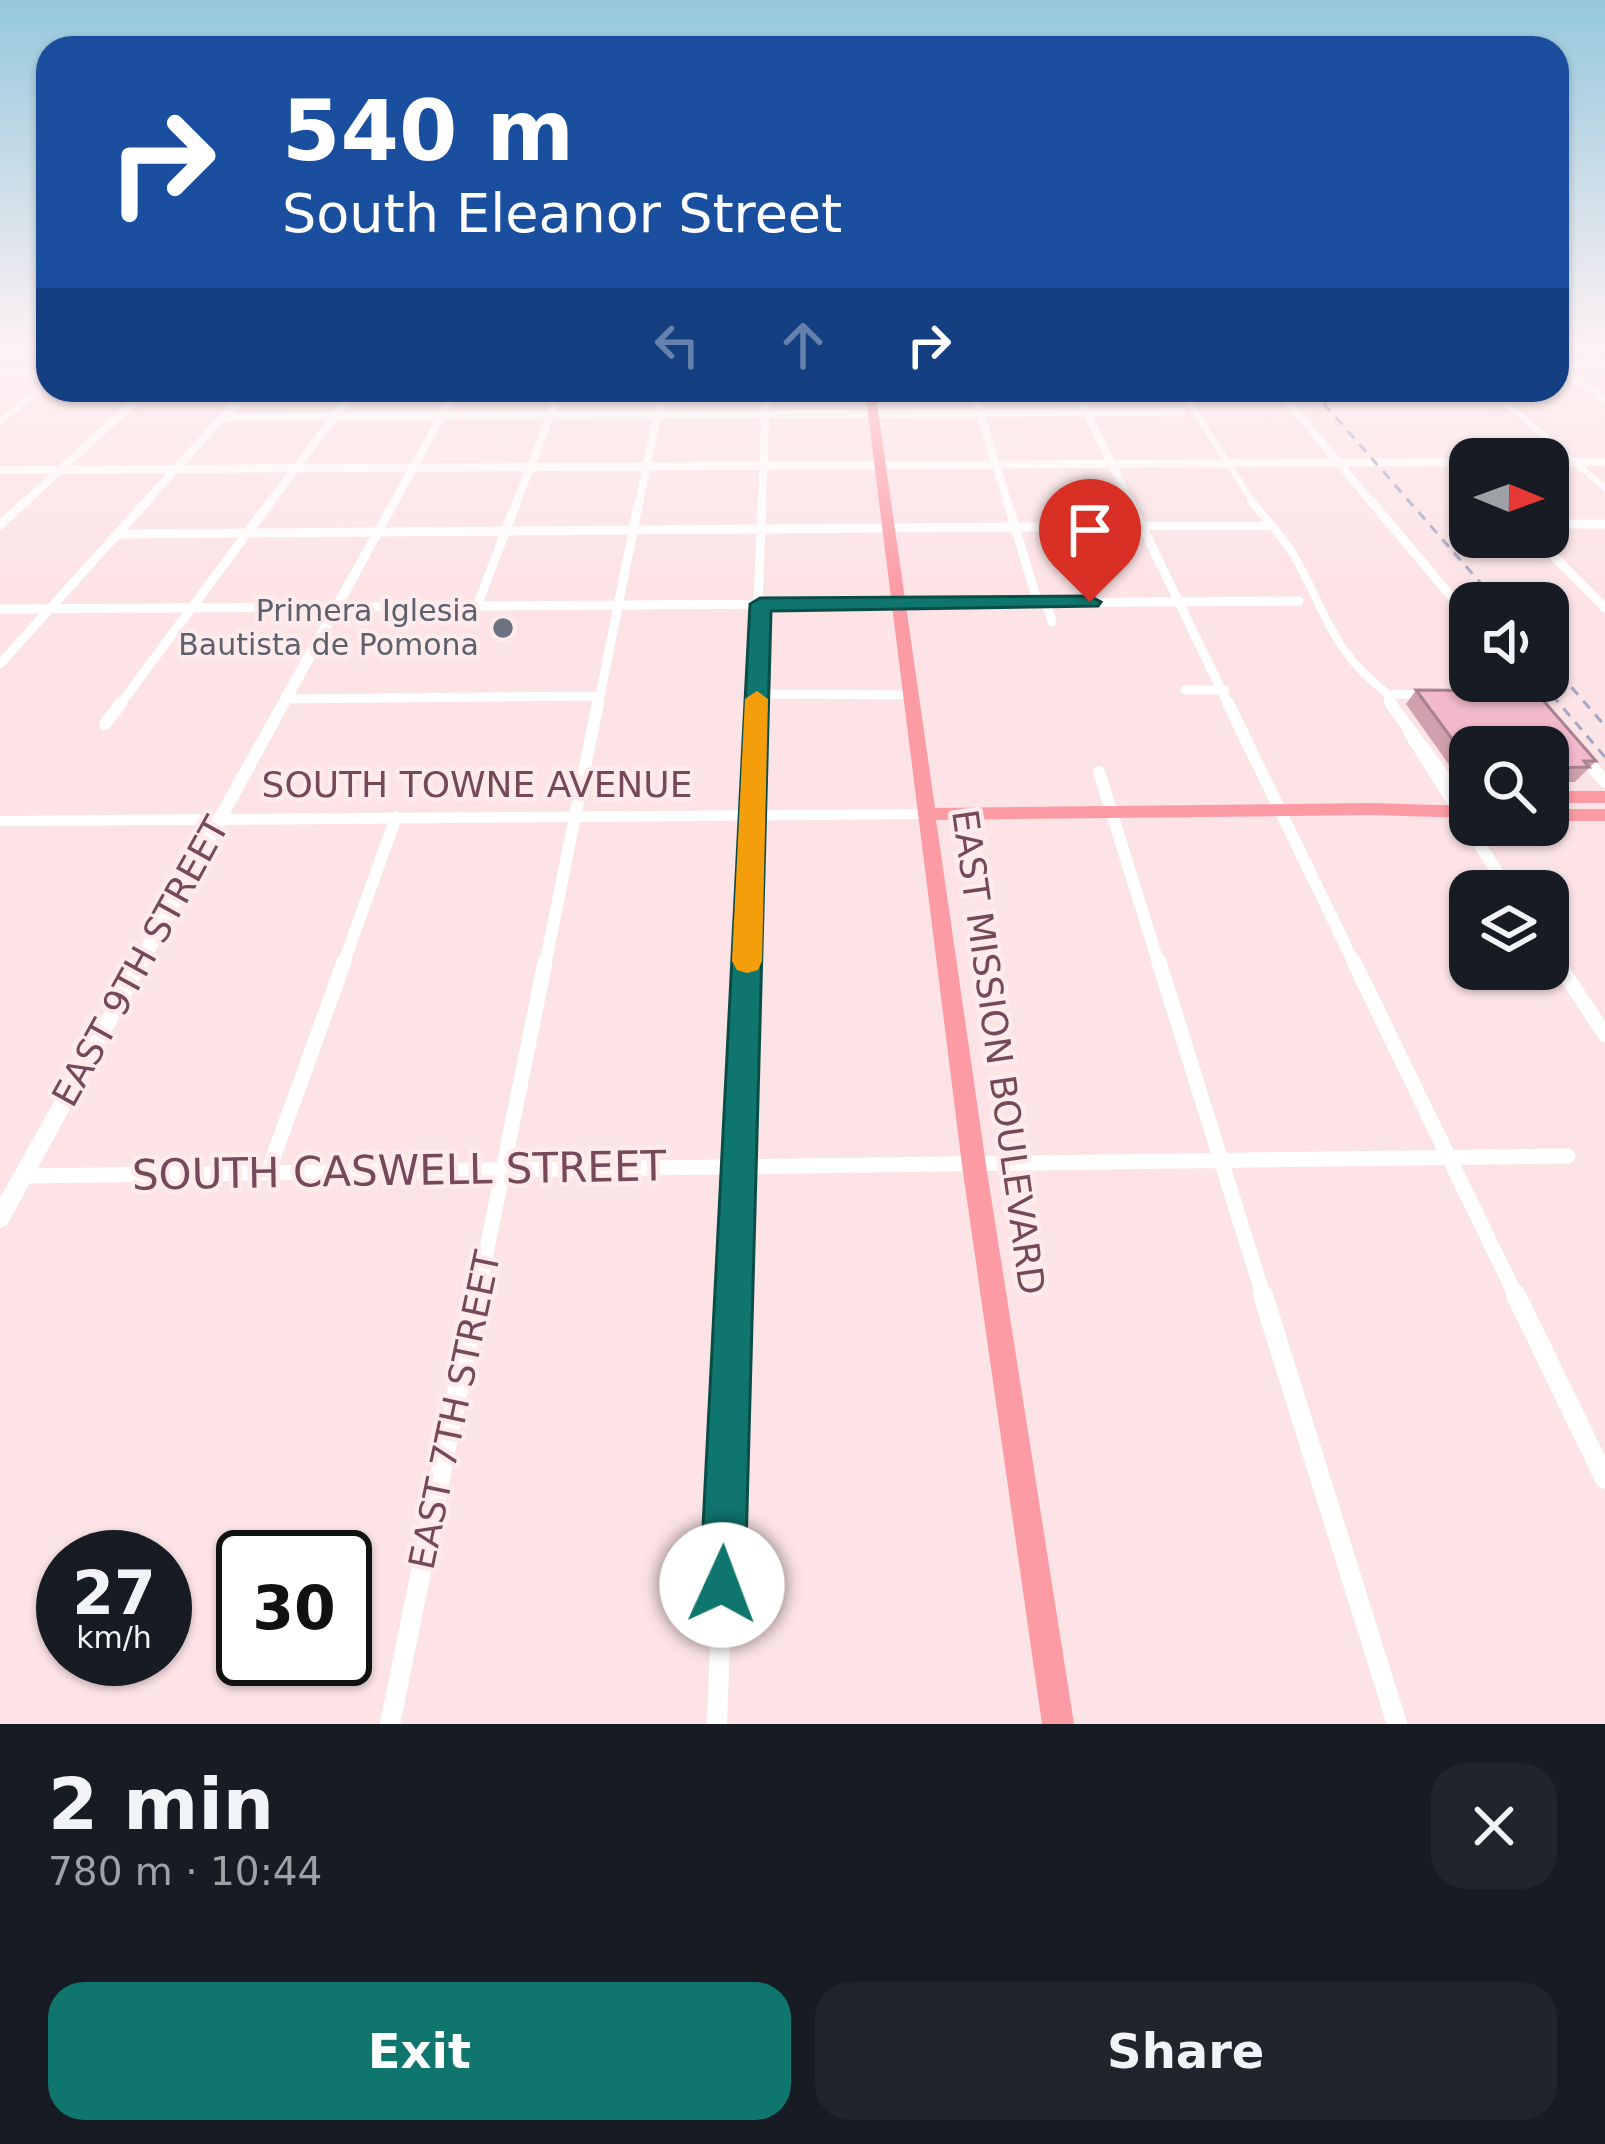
<!DOCTYPE html>
<meta charset="utf-8">
<style>
:root{--surface:#171b24;--page:#20242c;--text:#f1f3f6;--muted:#9ea1a6;--accent:#0f766e}
body{margin:0;font-family:"DejaVu Sans",sans-serif;background:var(--page);color:var(--text);height:100vh;display:flex;flex-direction:column;font-size:45px;white-space:nowrap}
*{box-sizing:border-box;margin:0}
p{font-size:39px;color:var(--muted)}
.icon{flex:none;width:66px;height:66px;fill:none;stroke:currentColor;stroke-width:2;stroke-linecap:round;stroke-linejoin:round}
.map{position:relative;height:1724px;overflow:hidden}
.sheet{display:flex;flex-direction:column;background:var(--surface);flex:1}
.sheet>*{flex:none}
.top-card{position:absolute;left:36px;top:36px;width:1533px;height:366px;border-radius:36px;box-shadow:0 3px 9px #0004;background:#1a4fa0;color:#fff;overflow:hidden}
.needle{width:78px;rotate:91deg}
.buttons{position:absolute;left:1449px;top:438px;display:grid;gap:24px}
.buttons a{display:grid;place-items:center;width:120px;height:120px;border-radius:24px;background:var(--surface);box-shadow:0 3px 9px #0004;font-size:60px}
.speed{position:absolute;left:36px;top:1530px;display:flex;gap:24px;font-size:60px;font-weight:700;text-align:center}
.speed>*{display:grid;place-content:center;width:156px;height:156px;border-radius:50%;background:var(--surface);box-shadow:0 3px 9px #0004;line-height:1}
.speed small{font-size:30px;font-weight:400}
.speed .limit{border:6px solid #111;border-radius:18px;background:#fff;color:#111}
.pin{position:absolute;display:grid;place-items:center;width:102px;height:102px;color:#fff;margin:-123px -51px;border-radius:50% 50% 50% 0;rotate:-45deg;box-shadow:0 0 12px #0007}
.pin .icon{rotate:45deg}
.me{position:absolute;width:132px;margin:-66px;rotate:2deg;stroke-linejoin:round;filter:drop-shadow(0 0 9px #0008)}
.turn{display:flex;align-items:center;gap:42px;height:252px;padding:0 48px;font-size:54px}
.turn .icon{width:156px;height:156px;stroke-width:2.5}
.turn b{display:block;font-size:84px;line-height:102px}
.lanes{display:flex;align-items:center;height:114px;padding:0 48px;background:#0003;justify-content:center;gap:60px;direction:ltr}
.lanes .off{opacity:.35}
.round{display:grid;place-items:center;flex:none;width:126px;height:126px;border-radius:36px;background:var(--page)}
.summary{display:flex;align-items:center;justify-content:space-between;height:204px;padding:0 48px}
h1{font-size:72px;font-weight:600;line-height:90px}
.button{display:flex;gap:24px;margin-top:auto;padding:24px 48px}
.button a{flex:1;height:138px;border-radius:36px;background:var(--accent);color:#fff;font-size:48px;font-weight:600;line-height:138px;text-align:center}
.button a+a{background:var(--page);color:var(--text)}
.map>svg:first-child{display:block}
.lines{fill:none;stroke-linecap:round;stroke-linejoin:round}
.pedestrian-far1{stroke:#fff;stroke-width:6}
.pedestrian{stroke:#fff;stroke-width:8}
.minor-far4{stroke:#fff;stroke-width:8}
.minor-far3{stroke:#fff;stroke-width:9}
.minor-far2{stroke:#fff;stroke-width:12}
.minor-far1{stroke:#fff;stroke-width:15}
.minor{stroke:#fff;stroke-width:20}
.tertiary{fill:#fff;fill-rule:evenodd}
.primary{fill:#fc9ba4;fill-rule:evenodd}
.rail{stroke:#a2a8c6;stroke-width:3;stroke-dasharray:10 8;stroke-linecap:butt}
.wall{fill:#d0a0af}
.building{fill:#f2bacc;stroke:#a9828f;stroke-width:3}
.route{fill:#0f766e;stroke:#0a4d48;stroke-width:3}
.slow{fill:#f59e0b}
.worship-dot{fill:#6b7280;stroke:#ffeaec;stroke-width:4.5}
.labels{text-anchor:middle;stroke-width:9;stroke-linejoin:round;paint-order:stroke}
.far-worship-label{font-size:30px;fill:#5b616d;stroke:#ffeaec;text-anchor:end}
.street-label{font-size:36px;fill:#754959;stroke:#ffeaec}
.near-street-label{font-size:42px;fill:#754959;stroke:#ffeaec}
</style>
<div class="map">
<svg width="1605" height="1724" viewBox="0 0 1605 1724">
<rect width="100%" height="100%" fill="#fce3e6"/>
<g class="lines">
<path class="pedestrian-far1" d="M1181,390L1254,504"/>
<path class="pedestrian" d="M1251,501C1265,518 1281,535 1293,554C1327,612 1331,652 1389,695
M1144,526H1269"/>
<path class="minor-far4" d="M1557,365L1605,400
M1558,365H1605
M0,373H48
M973,390L1008,504
M1076,390L1131,504
M1278,390L1373,504
M224,417L1181,412
M1548,462H1605
M0,470L1470,462
M23,504L147,390
M144,504L247,390
M269,504L354,390
M516,504L560,390
M639,504L662,390
M762,504L766,390"/>
<path class="minor-far3" d="M1007,501L1038,603
M1130,501L1229,706
M1371,501L1470,619
M1548,524H1605
M0,525L26,501
M117,534L1144,526
M1535,537L1605,608
M1046,602L1052,622
M477,606L517,501
M0,609L1299,601
M0,664L147,501
M1522,681L1540,703
M1185,690H1225
M757,694L912,695
M285,699L599,696
M119,706L271,501
M598,706L639,501
M754,706L762,501
M1392,706L1388,700L1395,694L1425,695"/>
<path class="minor-far2" d="M1228,703L1355,965
M1390,703L1451,785L1458,809
M105,724L121,703
M1409,732L1509,891
M1583,756L1605,782
M1099,772L1159,965
M1548,949L1559,965
M343,965L396,817
M545,965L598,703
M745,965L755,703"/>
<path class="minor-far1" d="M1159,962L1264,1298
M1354,962L1517,1298
M1557,962L1605,1035
M269,1169L344,962
M23,1176L1568,1156
M477,1298L545,962
M733,1298L745,962"/>
<path class="minor" d="M1263,1295L1397,1724
M1516,1295L1605,1479
M390,1724L477,1295
M717,1724L733,1295"/>
<path class="tertiary" d="M45,381H48V387L0,425V418Z
M452,390H460L230,814L926,809L933,814L926,819L224,825L7,1225L0,1228V1198L209,825L0,826V816L215,814Z
M1486,390H1495L1605,484V492Z"/>
<path class="primary" d="M865,390H875L935,808L1371,803L1470,806V818L1371,815L936,820L986,1165L1074,1724H1042L962,1165Z
M1548,791H1605V803H1548Z
M1548,809H1605V821H1548Z"/>
<path class="rail" d="M1312,390L1498,603
M1548,660L1605,726
M1540,681L1605,757"/>
</g>
<path class="wall" d="M1416,690L1596,761L1575,782H1548V747H1470V781L1467,776H1457L1406,704Z"/>
<path class="building" d="M1416,690L1535,691L1596,761H1584L1589,767L1548,768V747H1470L1469,762Z"/>
<linearGradient id="sky" x2="0" y2="1"><stop stop-color="#95c8dc"/><stop offset="0.59" stop-color="#fef2f4"/><stop offset="1" stop-color="#fef2f4" stop-opacity="0"/></linearGradient>
<rect width="1605" height="586" fill="url(#sky)"/>
<path class="route" d="M1090,596L1101,602L1098,606L771,611L745,1585L739,1601L722,1607L706,1601L700,1585L750,604L760,598Z"/>
<path class="slow" d="M757,691L768,699L762,961L758,970L747,973L737,970L732,961L745,699Z"/>
<circle class="worship-dot" cx="503" cy="628" r="12"/>
<g class="labels">
<g class="far-worship-label">
<text x="479" y="621">Primera Iglesia<tspan x="479" dy="34">Bautista de Pomona</tspan></text>
</g>
<g class="street-label">
<text x="477" y="797">SOUTH TOWNE AVENUE</text>
<text transform="translate(140 961) rotate(-61)" y="13">EAST 9TH STREET</text>
<text transform="translate(999 1052) rotate(82)" y="13">EAST MISSION BOULEVARD</text>
<text transform="translate(454 1410) rotate(-78)" y="13">EAST 7TH STREET</text>
</g>
<g class="near-street-label">
<text transform="translate(399 1170) rotate(-1)" y="15">SOUTH CASWELL STREET</text>
</g>
</g>
</svg>
<div class="buttons">
<a><svg class="needle" viewBox="-14 -14 28 28"><path d="M0-13l5 13h-10z" fill="#e53935"/><path d="M0 13l5-13h-10z" fill="#9ea1a6"/></svg></a>
<a><svg class="icon" aria-label="sound" viewBox="0 0 24 24"><path d="M4 9h4l5-4v14l-5-4H4zM17 9q2 3 0 6"/></svg></a>
<a><svg class="icon" aria-label="search" viewBox="0 0 24 24"><circle cx="10" cy="10" r="6"/><path d="M15 15l6 6"/></svg></a>
<a><svg class="icon" aria-label="layers" viewBox="0 0 24 24"><path d="M12 4l9 5-9 5-9-5zM3 14l9 5 9-5"/></svg></a>
</div>
<div class="speed"><div>27<small>km/h</small></div><div class="limit">30</div></div>
<div class="pin" style="left:1090px;top:602px;background:#d93025"><svg class="icon" aria-label="arrive" viewBox="0 0 24 24"><path d="M6 21V4h12l-3 4 3 4H6"/></svg></div>
<svg class="me" style="left:722px;top:1585px" viewBox="-20 -20 40 40"><circle r="19" fill="#fff"/><path d="M0-13L10 11 0 6-10 11z" fill="#0f766e"/></svg>
<div class="top-card">
<div class="turn"><svg class="icon" aria-label="right" viewBox="0 0 24 24"><path d="M7 20v-9h11M14 6l5 5-5 5"/></svg><div><b>540 m</b>South Eleanor Street</div></div>
<div class="lanes"><svg class="icon off" aria-label="left" viewBox="0 0 24 24"><path d="M17 20v-9H6M10 6l-5 5 5 5"/></svg><svg class="icon off" aria-label="ahead" viewBox="0 0 24 24"><path d="M12 20V5M6 11l6-6 6 6"/></svg><svg class="icon" aria-label="right" viewBox="0 0 24 24"><path d="M7 20v-9h11M14 6l5 5-5 5"/></svg></div>
</div>
</div>
<section class="sheet">
<div class="summary"><div><h1>2 min</h1><p>780 m · 10:44</p></div><a class="round"><svg class="icon" aria-label="close" viewBox="0 0 24 24"><path d="M6 6l12 12M18 6L6 18"/></svg></a></div>
<div class="button"><a>Exit</a><a>Share</a></div>
</section>
